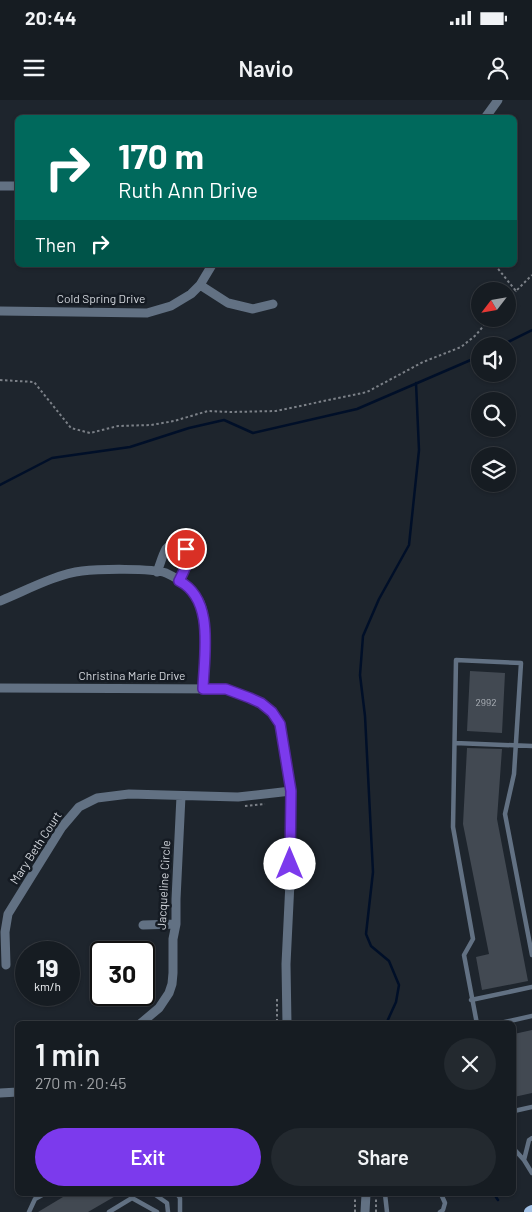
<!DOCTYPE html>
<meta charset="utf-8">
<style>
:root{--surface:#161c22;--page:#23292f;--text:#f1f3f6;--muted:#9ea1a5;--line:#353a40;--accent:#7c3aed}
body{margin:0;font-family:Barlow,sans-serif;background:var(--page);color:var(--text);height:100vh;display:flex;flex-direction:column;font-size:19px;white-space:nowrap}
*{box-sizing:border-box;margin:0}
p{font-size:16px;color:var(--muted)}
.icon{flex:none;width:28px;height:28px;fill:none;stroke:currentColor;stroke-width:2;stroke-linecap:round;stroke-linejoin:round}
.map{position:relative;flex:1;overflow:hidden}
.details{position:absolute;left:15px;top:921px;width:501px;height:175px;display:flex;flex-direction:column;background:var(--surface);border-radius:8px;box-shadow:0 1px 4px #0004,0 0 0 1px var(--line)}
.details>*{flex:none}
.guide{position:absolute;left:15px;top:15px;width:502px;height:152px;border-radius:8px;box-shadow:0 1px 4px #0004,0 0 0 1px var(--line);background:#00695c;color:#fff;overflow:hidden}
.needle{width:32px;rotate:239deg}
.fabs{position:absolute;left:471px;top:182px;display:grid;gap:10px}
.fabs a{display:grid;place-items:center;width:45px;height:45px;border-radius:50%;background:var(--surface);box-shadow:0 1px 4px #0004,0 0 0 1px var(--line);font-size:25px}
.speed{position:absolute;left:15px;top:841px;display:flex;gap:10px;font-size:25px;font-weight:700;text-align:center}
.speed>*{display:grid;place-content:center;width:65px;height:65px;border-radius:50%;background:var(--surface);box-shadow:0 1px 4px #0004,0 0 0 1px var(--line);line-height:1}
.speed small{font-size:12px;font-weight:400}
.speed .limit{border:2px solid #111;border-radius:8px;background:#fff;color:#111}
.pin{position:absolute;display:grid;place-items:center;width:42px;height:42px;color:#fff;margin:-21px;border:2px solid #fff;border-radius:50%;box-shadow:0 1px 5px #0007}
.me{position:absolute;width:55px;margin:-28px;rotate:0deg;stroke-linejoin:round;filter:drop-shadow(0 0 4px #0008)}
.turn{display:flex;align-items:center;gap:18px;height:105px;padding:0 20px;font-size:22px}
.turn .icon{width:65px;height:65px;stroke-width:2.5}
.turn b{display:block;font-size:35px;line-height:42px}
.then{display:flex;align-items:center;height:48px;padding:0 20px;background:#0003;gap:10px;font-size:19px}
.round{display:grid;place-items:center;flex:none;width:52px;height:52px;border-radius:26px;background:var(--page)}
.summary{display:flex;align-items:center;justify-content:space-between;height:85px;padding:0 20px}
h1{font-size:30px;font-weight:600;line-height:38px}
.button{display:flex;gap:10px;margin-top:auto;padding:10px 20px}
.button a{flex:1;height:58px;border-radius:30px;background:var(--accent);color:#fff;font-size:20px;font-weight:600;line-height:58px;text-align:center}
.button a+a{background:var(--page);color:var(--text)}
.status{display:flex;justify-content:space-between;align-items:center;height:35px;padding:0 25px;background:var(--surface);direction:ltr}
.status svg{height:14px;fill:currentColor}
header{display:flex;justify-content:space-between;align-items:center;height:65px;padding:0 20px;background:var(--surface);font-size:22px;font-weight:600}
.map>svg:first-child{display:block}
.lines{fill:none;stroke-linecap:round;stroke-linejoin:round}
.stream{stroke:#000f28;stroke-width:2.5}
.building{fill:#424952}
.path{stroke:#7c8188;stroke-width:2;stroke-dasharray:2.5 2.5;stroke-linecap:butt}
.service{stroke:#627183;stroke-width:4.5}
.minor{stroke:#627183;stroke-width:9}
.primary{stroke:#a0bfe4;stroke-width:12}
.route-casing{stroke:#51269a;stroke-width:12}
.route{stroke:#7c3aed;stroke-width:9}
.labels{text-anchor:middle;stroke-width:5;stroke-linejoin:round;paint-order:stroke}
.number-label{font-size:10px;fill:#acb1b8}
.street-label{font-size:12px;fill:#d0d4da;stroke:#151b23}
</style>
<div class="status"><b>20:44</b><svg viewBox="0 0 49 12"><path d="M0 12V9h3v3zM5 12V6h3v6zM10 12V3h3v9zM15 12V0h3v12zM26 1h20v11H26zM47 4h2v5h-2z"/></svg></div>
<header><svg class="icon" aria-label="menu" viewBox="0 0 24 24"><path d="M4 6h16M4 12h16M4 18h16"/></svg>Navio<svg class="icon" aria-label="person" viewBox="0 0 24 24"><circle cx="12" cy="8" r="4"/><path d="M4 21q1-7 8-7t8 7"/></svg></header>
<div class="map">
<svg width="532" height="1112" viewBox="0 0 532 1112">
<rect width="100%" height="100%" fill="#1e252d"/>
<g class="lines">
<path class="stream" d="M500,246L532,230
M0,385L52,358L130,347L189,328L224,320L253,333L357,309L480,256
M386,924L396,902L399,885L389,861L371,846L366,834L373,772L365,616L360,575L363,536L379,499L409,445L419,350L416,283
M494,1094L498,1100"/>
</g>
<path class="building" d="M470,571L505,573L502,633L467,631Z
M467,648L502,649L497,719L528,881L482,890L476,857L489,854L463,724Z
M532,930V993L514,997V934Z
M68,1094H119L88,1112H38Z"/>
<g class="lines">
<path class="path" d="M495,165L516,191L532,175
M508,198L516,191
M0,280L34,282L71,328L90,333L118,326L151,325L174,321L208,311L230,312L276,311L367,292L423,262L461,247L476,235L489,219
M245,706L265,704
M277,899V921
M355,1112V1094
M376,1112V1094"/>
<path class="service" d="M455,643L532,646
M471,900L532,887
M477,924L464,855L473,839L453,727L456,560L521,563L514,674L505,714L532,855
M496,924L532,916
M514,1011L532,1007
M514,1049L524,1060L532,1073
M524,1060L529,1040L532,1038
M154,1094L167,1103L168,1112
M177,1094L180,1098V1112
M385,1094L387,1112
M29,1112L35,1099L44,1094
M109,1112L132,1098L157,1112
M440,1112L443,1110L445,1103L441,1094"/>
<path class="minor" d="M485,18L498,0
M0,86H18
M200,185L228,203L253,209L273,204
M0,211L147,213L171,206L191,194L200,185L212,165
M157,472C160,465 162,456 166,449C172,441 186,442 188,454C189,463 183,473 179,481
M0,501C25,491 56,474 82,471C98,469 152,468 166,473C179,479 193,488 200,502C210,525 204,563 203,589
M0,588L227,589L261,603L272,612L280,624L291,691L290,782L286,864L287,924
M143,825L176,824
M6,865L5,832L8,814L62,727L79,707L97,698L129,694L238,697L291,691
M140,924L159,908L169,893L172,884L173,873V839L176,824V799L181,696
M0,993L18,992
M365,1112L366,1094"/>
<path class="primary" d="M530,1112L532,1111"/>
</g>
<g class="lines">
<g class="route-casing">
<path id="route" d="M186,449C190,460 184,471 179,481C215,499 204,555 203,589H226L250,598L261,603L272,612L280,624L291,691L290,764"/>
</g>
<use href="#route" class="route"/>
</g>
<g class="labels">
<g class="number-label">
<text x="486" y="606">2992</text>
</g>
<g class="street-label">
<text x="101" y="203">Cold Spring Drive</text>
<text x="132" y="580">Christina Marie Drive</text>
<text transform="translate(36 748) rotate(-57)" y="4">Mary Beth Court</text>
<text transform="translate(164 785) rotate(-87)" y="4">Jacqueline Circle</text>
</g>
</g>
</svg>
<div class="fabs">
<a><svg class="needle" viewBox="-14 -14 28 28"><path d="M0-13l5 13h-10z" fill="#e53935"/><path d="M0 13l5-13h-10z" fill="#9ea1a5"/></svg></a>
<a><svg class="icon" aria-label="sound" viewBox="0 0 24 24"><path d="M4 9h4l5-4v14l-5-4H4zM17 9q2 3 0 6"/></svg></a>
<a><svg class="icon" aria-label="search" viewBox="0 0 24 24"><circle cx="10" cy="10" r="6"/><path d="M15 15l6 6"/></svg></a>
<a><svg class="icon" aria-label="layers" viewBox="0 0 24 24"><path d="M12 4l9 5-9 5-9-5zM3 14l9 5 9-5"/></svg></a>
</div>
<div class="speed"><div>19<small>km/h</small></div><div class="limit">30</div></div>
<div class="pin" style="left:186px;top:449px;background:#d93025"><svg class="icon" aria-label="arrive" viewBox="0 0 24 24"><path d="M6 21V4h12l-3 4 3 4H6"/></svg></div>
<svg class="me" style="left:290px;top:764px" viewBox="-20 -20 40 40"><circle r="19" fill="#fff"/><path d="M0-13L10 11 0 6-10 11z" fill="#7c3aed"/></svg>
<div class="guide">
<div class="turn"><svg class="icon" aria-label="right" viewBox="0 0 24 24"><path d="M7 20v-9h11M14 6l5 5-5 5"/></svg><div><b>170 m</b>Ruth Ann Drive</div></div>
<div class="then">Then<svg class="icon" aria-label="right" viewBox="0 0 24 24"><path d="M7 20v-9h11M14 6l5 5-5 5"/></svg></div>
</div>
<section class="details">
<div class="summary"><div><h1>1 min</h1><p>270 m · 20:45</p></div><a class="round"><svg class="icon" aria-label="close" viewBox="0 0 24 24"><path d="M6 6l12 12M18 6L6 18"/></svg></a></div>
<div class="button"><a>Exit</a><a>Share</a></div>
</section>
</div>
